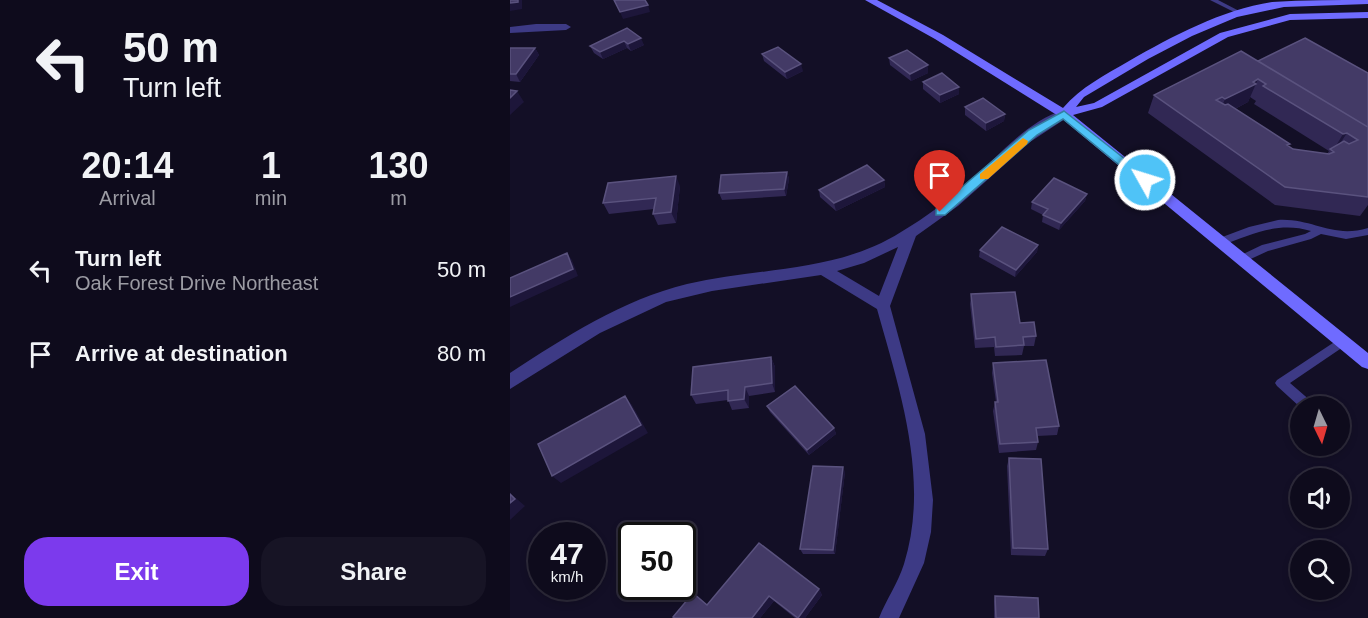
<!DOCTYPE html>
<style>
:root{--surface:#0e0b1c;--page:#171425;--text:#f1f3f6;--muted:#9b9ba3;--line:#2e2b3b;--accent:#7c3aed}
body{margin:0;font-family:Helvetica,sans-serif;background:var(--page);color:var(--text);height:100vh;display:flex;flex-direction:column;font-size:22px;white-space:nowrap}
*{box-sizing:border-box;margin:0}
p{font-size:20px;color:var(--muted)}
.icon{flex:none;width:33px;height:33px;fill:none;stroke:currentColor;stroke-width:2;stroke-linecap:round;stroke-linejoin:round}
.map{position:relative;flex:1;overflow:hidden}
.panel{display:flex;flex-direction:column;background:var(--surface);width:510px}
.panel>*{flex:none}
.banner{background:#0e0b1c;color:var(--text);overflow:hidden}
.needle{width:39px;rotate:175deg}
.buttons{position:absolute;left:780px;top:396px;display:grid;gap:12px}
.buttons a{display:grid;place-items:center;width:60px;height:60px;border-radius:50%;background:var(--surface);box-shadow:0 3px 9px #0003,0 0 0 2px var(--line);font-size:30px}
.speed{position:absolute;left:18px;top:522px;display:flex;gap:12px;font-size:30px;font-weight:700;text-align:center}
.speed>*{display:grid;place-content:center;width:78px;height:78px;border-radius:50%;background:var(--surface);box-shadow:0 3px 9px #0003,0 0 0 2px var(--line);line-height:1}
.speed small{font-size:15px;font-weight:400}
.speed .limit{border:3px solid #111;border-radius:9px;background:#fff;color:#111}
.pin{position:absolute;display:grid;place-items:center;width:51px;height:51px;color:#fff;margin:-62px -26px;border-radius:50% 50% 50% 0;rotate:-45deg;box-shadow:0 0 6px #0007}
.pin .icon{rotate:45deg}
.me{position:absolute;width:66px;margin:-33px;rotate:309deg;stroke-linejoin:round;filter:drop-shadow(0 0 4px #0008)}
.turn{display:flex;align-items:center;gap:21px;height:126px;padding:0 24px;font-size:27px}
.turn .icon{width:78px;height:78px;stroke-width:2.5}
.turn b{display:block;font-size:42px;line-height:51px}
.eta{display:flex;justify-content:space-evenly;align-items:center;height:102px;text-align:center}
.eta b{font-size:36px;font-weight:800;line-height:42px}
.primary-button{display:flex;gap:12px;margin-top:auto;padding:12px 24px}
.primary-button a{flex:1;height:69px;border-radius:24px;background:var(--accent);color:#fff;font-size:24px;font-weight:800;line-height:69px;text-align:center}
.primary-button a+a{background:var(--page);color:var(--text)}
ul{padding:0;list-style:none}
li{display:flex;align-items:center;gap:18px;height:84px;padding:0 24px}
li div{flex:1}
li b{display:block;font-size:22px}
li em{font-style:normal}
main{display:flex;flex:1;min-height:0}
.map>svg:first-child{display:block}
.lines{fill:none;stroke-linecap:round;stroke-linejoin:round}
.lane{fill:#3d3a85;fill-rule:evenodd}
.street{fill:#3d3a85;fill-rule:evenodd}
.secondary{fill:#6f6bff;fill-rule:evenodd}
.wall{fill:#312854;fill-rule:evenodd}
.shaded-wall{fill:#1d163a}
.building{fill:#433a66;stroke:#5a527e;stroke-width:1.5;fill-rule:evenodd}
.route{fill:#4fc3f7;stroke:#337fa1;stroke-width:1.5}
.slow{fill:#f59e0b}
</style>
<main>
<section class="panel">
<div class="banner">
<div class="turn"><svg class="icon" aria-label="left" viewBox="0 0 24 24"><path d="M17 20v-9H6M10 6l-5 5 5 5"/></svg><div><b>50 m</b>Turn left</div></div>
</div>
<div class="eta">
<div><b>20:14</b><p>Arrival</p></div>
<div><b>1</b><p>min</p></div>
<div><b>130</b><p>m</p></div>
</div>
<ul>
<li><svg class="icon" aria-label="left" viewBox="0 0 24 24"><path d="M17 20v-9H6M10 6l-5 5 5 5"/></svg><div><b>Turn left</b><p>Oak Forest Drive Northeast</p></div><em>50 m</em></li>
<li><svg class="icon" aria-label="arrive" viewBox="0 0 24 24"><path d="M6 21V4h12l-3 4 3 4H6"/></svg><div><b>Arrive at destination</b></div><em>80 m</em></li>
</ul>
<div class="primary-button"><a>Exit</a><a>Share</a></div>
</section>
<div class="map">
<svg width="858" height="618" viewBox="0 0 858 618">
<rect width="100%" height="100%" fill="#130f26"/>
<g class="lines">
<path class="lane" d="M700,0H708L733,13L728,14Z
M768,220C803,218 822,239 858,228V235L836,239L811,234L801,239L758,251L732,263L729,262L727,259L729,256L752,245L795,234L801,231C767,221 741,235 710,246L705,242L707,239L739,227Z
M832,337L836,339L837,342L836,345L780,383L802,402L804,406L790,407L767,386L765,383L767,380Z"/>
<path class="street" d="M26,24H56L61,27L56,30L0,33V27Z
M554,110L560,114L558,117L520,142L448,206L406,236L380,306L415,434L423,500L421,532L414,563L389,618H369C376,600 388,583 394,564C420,480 390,391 367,309L311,275L202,291L156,302L90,333L0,389V373C55,337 112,300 177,284C250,267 326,273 391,232C416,217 439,200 460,181C488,157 518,120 554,110ZM388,247L369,296L327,271L354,263Z"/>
<path class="secondary" d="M355,0H367L433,35L553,108C571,87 595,75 619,61C663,36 711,10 762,2C794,0 826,0 858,0V4L774,7L727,17L682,36L638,59L574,97L566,107L584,103L710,33L780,14L858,12V18L780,20L718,37L592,107L563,115L858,353V369L852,367L550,117L425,39Z"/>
</g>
<path class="wall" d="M117,28L134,45L121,51L117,48L93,59L84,53L80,46Z
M0,48H25L29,55L10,82L0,81Z
M252,54L293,71L277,79L254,61Z
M379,58L418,73L401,81L380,65Z
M748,61L858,73V205L850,216L765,205L638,113L644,95ZM740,97L746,101L744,104L819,151L817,154L783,149L725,109L738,102Z
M413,82L449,87V94L430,103L413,89Z
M455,107L495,114L494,121L476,131L455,115Z
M277,172L279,179L276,196L212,200L209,193Z
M374,180L375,187L326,211L310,197L309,190Z
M170,186L166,223L148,225L143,214L144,209L99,214L93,203Z
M577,194L575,201L549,230L532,222L533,215L521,209L522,202Z
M528,245L527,252L505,277L469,257L470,250Z
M461,294L510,323L526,336L524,346H514L512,355L485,356L484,347L465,348L460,304Z
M261,357L265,367V392L239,396V408L222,410L218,400L186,404L181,395Z
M483,363L549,426L547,435L527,436L528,442L526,450L489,453L483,411L485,402H486L482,373Z
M257,406L324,428L326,434L299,455L260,412Z
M499,458L538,549L535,556L501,555L497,466Z
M335,472L325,554H293L290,549Z
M309,589L312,595L295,618H285L264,601L250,618H165L197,605Z
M485,596L529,618H484V601Z"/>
<path class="shaded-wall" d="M8,0H12V9L0,11V3Z
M138,5L140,12L113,19L110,12Z
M131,38L134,45L121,51L118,44Z
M114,41L117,48L93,59L90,52Z
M25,48L29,55L10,82L6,74Z
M291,64L293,71L277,79L275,72Z
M418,65V73L401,81L400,74Z
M748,79L738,102L707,118L715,99Z
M449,87V94L430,103V95Z
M7,91L14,102L0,115V98Z
M495,114L494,121L476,131V123Z
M837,133L825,151H823L833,134Z
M277,172L279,179L276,196L274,189Z
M166,176L170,186L166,223L161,212Z
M374,180L375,187L326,211L324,203Z
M577,194L575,201L549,230L551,223Z
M528,245L527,252L505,277L506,270Z
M57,253L62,260L68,276L0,307V297Z
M261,357L265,367V392L262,383Z
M235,387L239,396V408L234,399Z
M115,396L122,405L138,433L51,483L42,476Z
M324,428L326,434L299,455L297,450Z
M333,467L335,472L325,554L323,550Z
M0,493L15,506L0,520Z
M309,589L312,595L295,618H288Z
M259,596L264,601L250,618H242Z"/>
<path class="building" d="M0,0H8V2L0,3Z
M104,0H135L138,5L110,12Z
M117,28L131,38L118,44L114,41L90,52L80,46Z
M795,38L858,73V127L748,61Z
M268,47L291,64L275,72L252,54Z
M0,48H25L6,74H0Z
M397,50L418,65L400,74L379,58Z
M731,51L858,127V197L775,187L644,95ZM748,79L756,84L753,86L833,134L837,133L848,140L839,144L834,141L820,149L824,152L819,154L783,149L777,145L780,144L718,104L715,105L706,100L712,97L715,99L746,84L743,82Z
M432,73L449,87L430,95L413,82Z
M0,90L7,91L0,98Z
M473,98L495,114L476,123L455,107Z
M357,165L374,180L324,203L309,190Z
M277,172L274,189L209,193L211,175Z
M166,176L161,212L143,214L146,198L93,203L98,183Z
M544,178L577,194L551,223L533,215L538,209L522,202Z
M492,227L528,245L506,270L470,250Z
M57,253L63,269L0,297V278Z
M505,292L510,323L524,322L526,336L513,337L514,345L486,347L485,337L466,339L461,294Z
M261,357L262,383L235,387L234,399L218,401V390L181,395L183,367Z
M536,360L549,426L526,428L528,442L490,444L485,402H488L483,363Z
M285,386L324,428L297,450L257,406Z
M115,396L131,425L42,476L28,444Z
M499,458L531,459L538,549L503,548Z
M303,466L333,467L323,550L290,549Z
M0,494L5,499L0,503Z
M249,543L309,589L288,618L259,596L242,618H165L163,617L183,593L197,605Z
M485,596L528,598L529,618H486Z"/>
<path class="route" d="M554,111L639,178V183H631L553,119L527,135L435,215H426V209L519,130Z"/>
<path class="slow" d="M513,138L518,141L517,144L478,179H470V174Z"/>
</svg>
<div class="buttons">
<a><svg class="needle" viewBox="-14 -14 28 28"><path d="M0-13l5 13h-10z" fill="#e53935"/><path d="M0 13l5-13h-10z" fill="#9b9ba3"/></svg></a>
<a><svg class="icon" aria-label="sound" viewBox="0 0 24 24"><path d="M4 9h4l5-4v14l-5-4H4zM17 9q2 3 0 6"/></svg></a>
<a><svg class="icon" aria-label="search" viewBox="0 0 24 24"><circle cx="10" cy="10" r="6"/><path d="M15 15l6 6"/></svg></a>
</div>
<div class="speed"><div>47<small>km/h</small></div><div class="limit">50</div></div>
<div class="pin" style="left:430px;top:212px;background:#d93025"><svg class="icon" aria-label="arrive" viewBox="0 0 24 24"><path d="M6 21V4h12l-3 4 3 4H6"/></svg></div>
<svg class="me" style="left:635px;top:180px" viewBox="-20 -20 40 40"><circle r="17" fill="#4fc3f7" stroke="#fff" stroke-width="3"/><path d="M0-11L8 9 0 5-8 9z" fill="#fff"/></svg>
</div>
</main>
